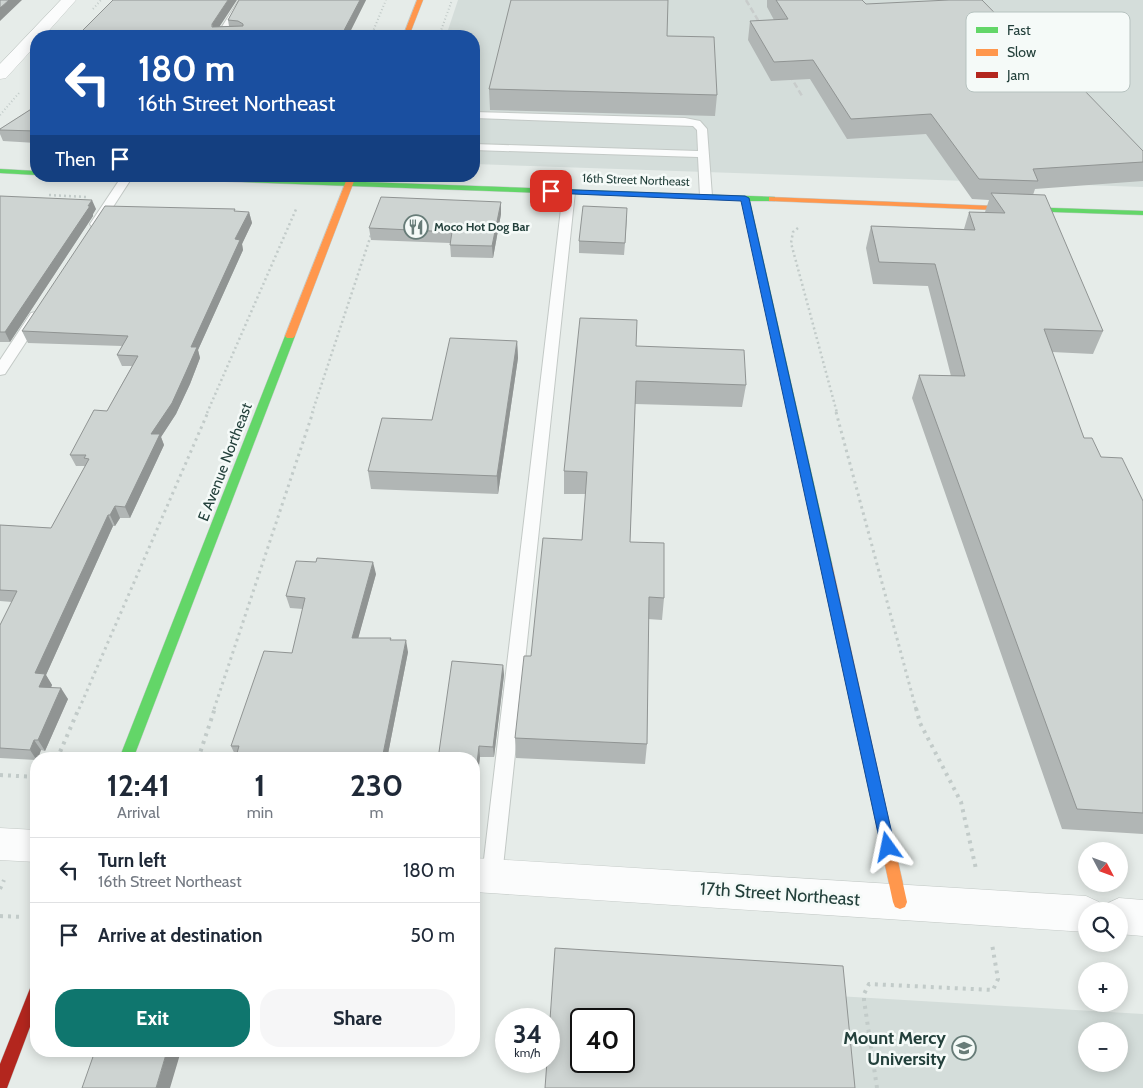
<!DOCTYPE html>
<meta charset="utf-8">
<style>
:root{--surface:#fff;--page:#f6f6f7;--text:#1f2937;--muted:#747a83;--line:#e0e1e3;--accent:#0f766e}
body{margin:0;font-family:Cabin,sans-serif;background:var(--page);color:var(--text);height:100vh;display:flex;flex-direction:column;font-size:19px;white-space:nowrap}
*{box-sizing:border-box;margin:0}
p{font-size:16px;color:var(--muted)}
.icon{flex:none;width:28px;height:28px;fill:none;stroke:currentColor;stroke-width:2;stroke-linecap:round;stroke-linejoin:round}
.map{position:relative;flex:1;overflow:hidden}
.details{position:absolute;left:30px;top:752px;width:450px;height:305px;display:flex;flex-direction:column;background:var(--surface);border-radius:20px;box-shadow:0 2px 12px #0003}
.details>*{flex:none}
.hud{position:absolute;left:30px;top:30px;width:450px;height:152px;border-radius:20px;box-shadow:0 2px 12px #0003;background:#1a4fa0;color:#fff;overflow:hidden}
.needle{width:32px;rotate:131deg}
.tools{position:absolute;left:1078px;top:842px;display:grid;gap:10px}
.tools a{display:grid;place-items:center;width:50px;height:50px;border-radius:50%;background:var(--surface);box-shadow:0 2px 12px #0003;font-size:25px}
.speed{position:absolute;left:495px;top:1008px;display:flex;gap:10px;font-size:25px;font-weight:700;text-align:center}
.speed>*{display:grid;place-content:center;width:65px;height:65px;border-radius:50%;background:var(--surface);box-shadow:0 2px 12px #0003;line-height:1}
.speed small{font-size:12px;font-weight:400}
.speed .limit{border:2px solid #111;border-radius:8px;background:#fff;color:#111}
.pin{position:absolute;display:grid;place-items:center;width:42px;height:42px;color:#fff;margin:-21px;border-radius:10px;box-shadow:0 2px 8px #0006}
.me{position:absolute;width:55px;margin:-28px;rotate:348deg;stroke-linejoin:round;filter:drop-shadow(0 0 4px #0008)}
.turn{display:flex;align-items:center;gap:18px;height:105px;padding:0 25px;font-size:22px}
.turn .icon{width:65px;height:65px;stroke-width:2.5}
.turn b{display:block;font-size:35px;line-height:42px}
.then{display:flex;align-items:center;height:48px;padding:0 25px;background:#0003;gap:10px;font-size:19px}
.eta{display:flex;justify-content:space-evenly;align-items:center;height:85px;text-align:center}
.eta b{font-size:30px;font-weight:700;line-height:35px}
.button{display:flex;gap:10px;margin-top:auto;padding:10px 25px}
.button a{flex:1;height:58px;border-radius:20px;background:var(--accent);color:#fff;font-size:20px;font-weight:700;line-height:58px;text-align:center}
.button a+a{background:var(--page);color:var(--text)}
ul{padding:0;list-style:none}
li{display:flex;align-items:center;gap:15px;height:65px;padding:0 25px;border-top:1px solid var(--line)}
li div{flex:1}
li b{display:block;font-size:19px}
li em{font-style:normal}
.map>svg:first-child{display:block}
.built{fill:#d4ddda;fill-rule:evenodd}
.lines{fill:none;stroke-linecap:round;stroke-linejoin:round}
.lane-casing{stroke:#c3c9c6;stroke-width:2}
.street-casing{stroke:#c3c9c6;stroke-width:1}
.fast-casing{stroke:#c1c9c7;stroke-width:1}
.slow-casing{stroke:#c1c9c7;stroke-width:1}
.jam-casing{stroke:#c1c9c7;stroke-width:1}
.path-far3{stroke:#c2cbc9;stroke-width:2;stroke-dasharray:1 2.5;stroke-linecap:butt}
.path-far2{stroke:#c2cbc9;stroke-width:2.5;stroke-dasharray:2 3;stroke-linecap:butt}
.path-far1{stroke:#c2cbc9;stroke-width:3;stroke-dasharray:2.5 4;stroke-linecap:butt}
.path{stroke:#c2cbc9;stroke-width:4;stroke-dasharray:3 5;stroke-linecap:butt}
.lane{fill:#fbfcfc;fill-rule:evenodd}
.street{fill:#fbfcfc;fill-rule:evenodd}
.fast{fill:#63d668;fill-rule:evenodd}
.slow{fill:#ff974d;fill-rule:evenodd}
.jam{fill:#b3261e;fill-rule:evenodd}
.rail{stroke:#c8cccb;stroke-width:2.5;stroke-dasharray:6 3;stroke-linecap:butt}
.wall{fill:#b1b6b5}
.shaded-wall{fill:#909493}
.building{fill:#ced4d2;stroke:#909493;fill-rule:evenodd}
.route{fill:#1a73e8;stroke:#114b97}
.labels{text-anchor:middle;stroke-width:5;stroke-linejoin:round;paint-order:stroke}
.far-street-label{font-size:12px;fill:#23403b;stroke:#f5faf8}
.far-poi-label{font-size:12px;font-weight:bold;fill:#23403b;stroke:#f5faf8;text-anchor:start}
.street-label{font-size:15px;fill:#23403b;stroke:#f5faf8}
.near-street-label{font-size:18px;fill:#23403b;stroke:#f5faf8}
.near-poi-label{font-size:18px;font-weight:bold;fill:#23403b;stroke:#f5faf8;text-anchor:end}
.key{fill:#f5faf8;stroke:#b6c2bf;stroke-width:1}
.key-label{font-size:14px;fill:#23403b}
</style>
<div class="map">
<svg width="1143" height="1088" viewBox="0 0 1143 1088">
<rect width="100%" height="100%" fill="#e6ece9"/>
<path class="built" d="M458,0H1143V187L474,164V36H446Z
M837,996L1143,1014V1088H846ZM1086,1031H1119V1064H1086Z"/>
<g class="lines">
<g class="lane-casing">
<path id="lane" d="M239,0H247L224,36H216Z
M474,112L685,118L700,121L707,129L712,196L706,199L700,196L698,157L474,150V144L698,151L697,130L693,126L474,118Z
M122,176H133L100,227H92L90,224Z
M569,189L575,192L502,876L499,883L492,886L485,883L482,876L563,192Z
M36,312L43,316L5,374L0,375V360L31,313Z"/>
</g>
<g class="street-casing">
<path id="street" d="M61,0H76L44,36H36V45L6,78L0,79V64Z
M0,828L36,830V862L0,860Z
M474,858L1086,896L1099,902L1103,911H1086V932L474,892Z
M1119,898L1143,900V936L1119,934V911H1103L1106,904Z"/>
</g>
<g class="fast-casing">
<path id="fast" d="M0,169L36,171V175L0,173Z
M123,176H200L775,197V201H750L832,564L830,567H822L820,564L742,200L127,178Z
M992,206L1143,211V215L995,210H992Z
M290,333L295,336L133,759H119L285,336Z"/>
</g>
<g class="slow-casing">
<path id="slow" d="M417,0H423L409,36H403Z
M348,176H356L295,336L293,338H287L285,336Z
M769,197L995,206L999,208L995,210L772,201H769Z
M826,560L830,561L832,564L907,902L905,907L900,909L895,907L893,902L820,564L822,561Z"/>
</g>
<g class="jam-casing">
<path id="jam" d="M36,983V1011L7,1088H0V1064L31,986Z"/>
</g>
<path class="path-far3" d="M93,9L101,0
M371,36L386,0
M439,36L452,0
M0,115L19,93"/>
<path class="path-far2" d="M49,195L86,197
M798,228L793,232L791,243L837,413
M207,413L297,207
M312,413L371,235"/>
<path class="path-far1" d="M836,412L916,709
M79,709L208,412
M214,709L313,412"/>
<path class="path" d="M916,708L920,723L961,802L976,869
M57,759L79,708
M198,759L215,708
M0,775L36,777
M0,889L4,880
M0,916L23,917
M877,1088L864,1000V994L869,984L993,990L998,979L992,944"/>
<use href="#lane" class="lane"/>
<use href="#street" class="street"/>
<use href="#fast" class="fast"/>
<use href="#slow" class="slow"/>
<use href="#jam" class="jam"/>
<path class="rail" d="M746,0L765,32
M785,67L802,96"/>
</g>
<path class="wall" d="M239,0H366L348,36H77L229,26L228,20Z
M767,0H862L866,4L1069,89L1143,151V181L1035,189L1033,195L1103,331L1093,354L1052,352L1084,438L1101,457L1143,501V834L1062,829L912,398L919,375L951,376L928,286L873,284L866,248L871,226L964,229L969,212H985L989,200L972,199L926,134L847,139L810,79L771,81L748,40L750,21L774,20L767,7Z
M667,36L717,95L715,116L490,110L489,89Z
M36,106V143L3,141L0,134V129Z
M0,196L96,209L93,214V216L10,342H0Z
M501,202V214L493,258L451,257L450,243L371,240L369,228Z
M236,212H249L252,223L242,244L243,250L198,350L200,358L190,384L176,414L161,437L164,445L130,518H120L115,526H113L46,675L52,685L51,688L68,699L45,751L41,750L36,760L0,758V625L12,602L0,601V525L51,528L85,466H76L70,455L107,411L132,366H122L117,355L122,346L28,343L22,331Z
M627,219L624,255L579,253V241Z
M517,341L518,358L498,494L371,489L368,471L432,420Z
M636,346L746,385L742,407L635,404L630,542L664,598L662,620L648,619L647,744L645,764L516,758L515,738L531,656L582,540L586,494H564V471Z
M376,574L358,638L391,640L408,652L387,759H240L239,757H236L231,746L292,653L303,609L290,608L286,596Z
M503,665L504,675L494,757H480L478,773H474V759Z"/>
<path class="shaded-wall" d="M9,0H22L0,21V8Z
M228,0H237L214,35L212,24Z
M360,0H366L348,36H341Z
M92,200L96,209L93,214V216L10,342L5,332Z
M501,202V214L493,258L492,246Z
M249,212L252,223L242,244L243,250L198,350L200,358L190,384L176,414L161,437L164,445L130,518L125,507L151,434L191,347L235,239Z
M517,341L518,358L498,494L497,476Z
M115,506L120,518L115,526L110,515Z
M108,515L113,526L46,675L52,685L46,698L39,687L35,673Z
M373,562L376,574L355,650L352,638Z
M406,640L408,652L387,759H382Z
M503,665L504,675L494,757L493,747Z
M61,688L68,699L45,751L38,740Z
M34,740L41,750L38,759H36L30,750Z
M479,746L480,757L478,773L477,763Z
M167,1051H181L170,1088H156Z"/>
<path class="building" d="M0,0H9L0,8Z
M113,0H228L212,24V27L243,26V24L238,21L228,20L239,0H360L341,36H77Z
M511,0H668L667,36L714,37L717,95L489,89Z
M776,0H862L866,4L949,0H982L1069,89L1082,88L1143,151V162L1033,169L1038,181L979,179L931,114L851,119L813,60L774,62L750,21L788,19Z
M36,106V131L0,130V129Z
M991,193L1045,195L1103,331L1044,329L1084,438H1092L1101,457L1122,458L1143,501V813L1077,809L919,375L965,376L935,264L879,262L871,226L975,230L969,212L1005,213Z
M0,196L92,200L88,206H90L5,332H0Z
M381,197L501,202L492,246L450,245L452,232L369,228Z
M105,206L235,209L234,211L249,212L235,239L240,240L191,347H197L186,372L172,403L151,434H160L125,507L115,506L110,515H108L35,673L45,674L39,687L61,688L38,740H34L30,750L0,748V625L17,591L0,590V525L51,528L89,459L84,458L86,455H70L94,410L107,411L138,356L117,355L128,336L22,331Z
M583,206L627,208L625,243L579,241Z
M580,318L637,320L636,346L744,350L746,385L636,381L630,542L664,543V598L649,597L647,744L515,738L524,656H531L543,538L582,540L587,472L564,471Z
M450,338L517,341L497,476L368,471L382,418L432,420Z
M317,558L373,562L352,638H391L390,640H406L382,759H323L297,757L296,759H260L261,755L237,753L239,746H231L264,651L292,653L305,598L286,596L296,561L316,562Z
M452,661L503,665L493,747L479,746L477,763H474V759H438Z
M555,948L843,966L855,1088H545L547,1061H549V1034ZM581,1019H624V1061H581Z
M95,1051H167L156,1088H82Z"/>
<path class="route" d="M548,189L745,196L749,198L895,847L893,851L888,853L883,851L881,847L741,201L551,193H548Z"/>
<defs>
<g id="restaurant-ring" transform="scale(1.25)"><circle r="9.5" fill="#f5faf8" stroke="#677c78" stroke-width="1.5"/><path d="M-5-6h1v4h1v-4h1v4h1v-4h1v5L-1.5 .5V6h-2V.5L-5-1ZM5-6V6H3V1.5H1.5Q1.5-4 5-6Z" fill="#677c78"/></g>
<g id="university-ring" transform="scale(1.25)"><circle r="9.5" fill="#f5faf8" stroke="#677c78" stroke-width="1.5"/><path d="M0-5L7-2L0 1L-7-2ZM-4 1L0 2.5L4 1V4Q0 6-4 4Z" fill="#677c78"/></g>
</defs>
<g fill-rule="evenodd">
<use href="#restaurant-ring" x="416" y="227"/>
<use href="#university-ring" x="964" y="1048"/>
</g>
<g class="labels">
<g class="far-street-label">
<text transform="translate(636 180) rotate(2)" y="4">16th Street Northeast</text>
</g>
<g class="far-poi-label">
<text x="434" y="231">Moco Hot Dog Bar</text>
</g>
<g class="street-label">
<text transform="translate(225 462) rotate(-69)" y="5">E Avenue Northeast</text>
</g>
<g class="near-street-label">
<text transform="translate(780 894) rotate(4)" y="6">17th Street Northeast</text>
</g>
<g class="near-poi-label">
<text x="946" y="1044">Mount Mercy<tspan x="946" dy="21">University</tspan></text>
</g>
</g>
<rect x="966" y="12" width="164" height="80" rx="8" class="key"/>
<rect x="976" y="27" width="22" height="6" fill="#63d668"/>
<rect x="976" y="49" width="22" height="7" fill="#ff974d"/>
<rect x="976" y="72" width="22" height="6" fill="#b3261e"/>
<g class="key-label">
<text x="1007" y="35">Fast</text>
<text x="1007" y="57">Slow</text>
<text x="1007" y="80">Jam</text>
</g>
</svg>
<div class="tools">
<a><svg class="needle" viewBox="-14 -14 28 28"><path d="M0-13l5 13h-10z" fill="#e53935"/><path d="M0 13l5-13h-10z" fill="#747a83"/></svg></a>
<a><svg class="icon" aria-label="search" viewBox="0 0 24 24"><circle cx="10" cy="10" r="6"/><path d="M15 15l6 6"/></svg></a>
<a>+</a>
<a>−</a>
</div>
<div class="speed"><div>34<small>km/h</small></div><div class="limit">40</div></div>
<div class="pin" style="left:551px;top:191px;background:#d93025"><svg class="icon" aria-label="arrive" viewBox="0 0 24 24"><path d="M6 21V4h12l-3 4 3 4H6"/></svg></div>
<svg class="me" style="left:888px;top:847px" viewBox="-20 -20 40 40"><path d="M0-17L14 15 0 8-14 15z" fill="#1a73e8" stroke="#fff" stroke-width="4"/></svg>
<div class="hud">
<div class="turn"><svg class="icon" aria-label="left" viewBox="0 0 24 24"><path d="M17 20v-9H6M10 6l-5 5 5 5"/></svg><div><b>180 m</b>16th Street Northeast</div></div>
<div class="then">Then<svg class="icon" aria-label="arrive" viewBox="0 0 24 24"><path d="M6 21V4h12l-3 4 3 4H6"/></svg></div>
</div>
<section class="details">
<div class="eta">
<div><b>12:41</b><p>Arrival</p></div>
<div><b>1</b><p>min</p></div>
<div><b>230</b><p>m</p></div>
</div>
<ul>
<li><svg class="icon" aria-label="left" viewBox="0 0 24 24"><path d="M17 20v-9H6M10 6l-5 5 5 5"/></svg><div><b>Turn left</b><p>16th Street Northeast</p></div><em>180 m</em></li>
<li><svg class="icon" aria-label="arrive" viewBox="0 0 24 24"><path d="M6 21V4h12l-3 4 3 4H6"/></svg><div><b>Arrive at destination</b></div><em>50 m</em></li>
</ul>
<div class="button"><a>Exit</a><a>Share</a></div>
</section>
</div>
